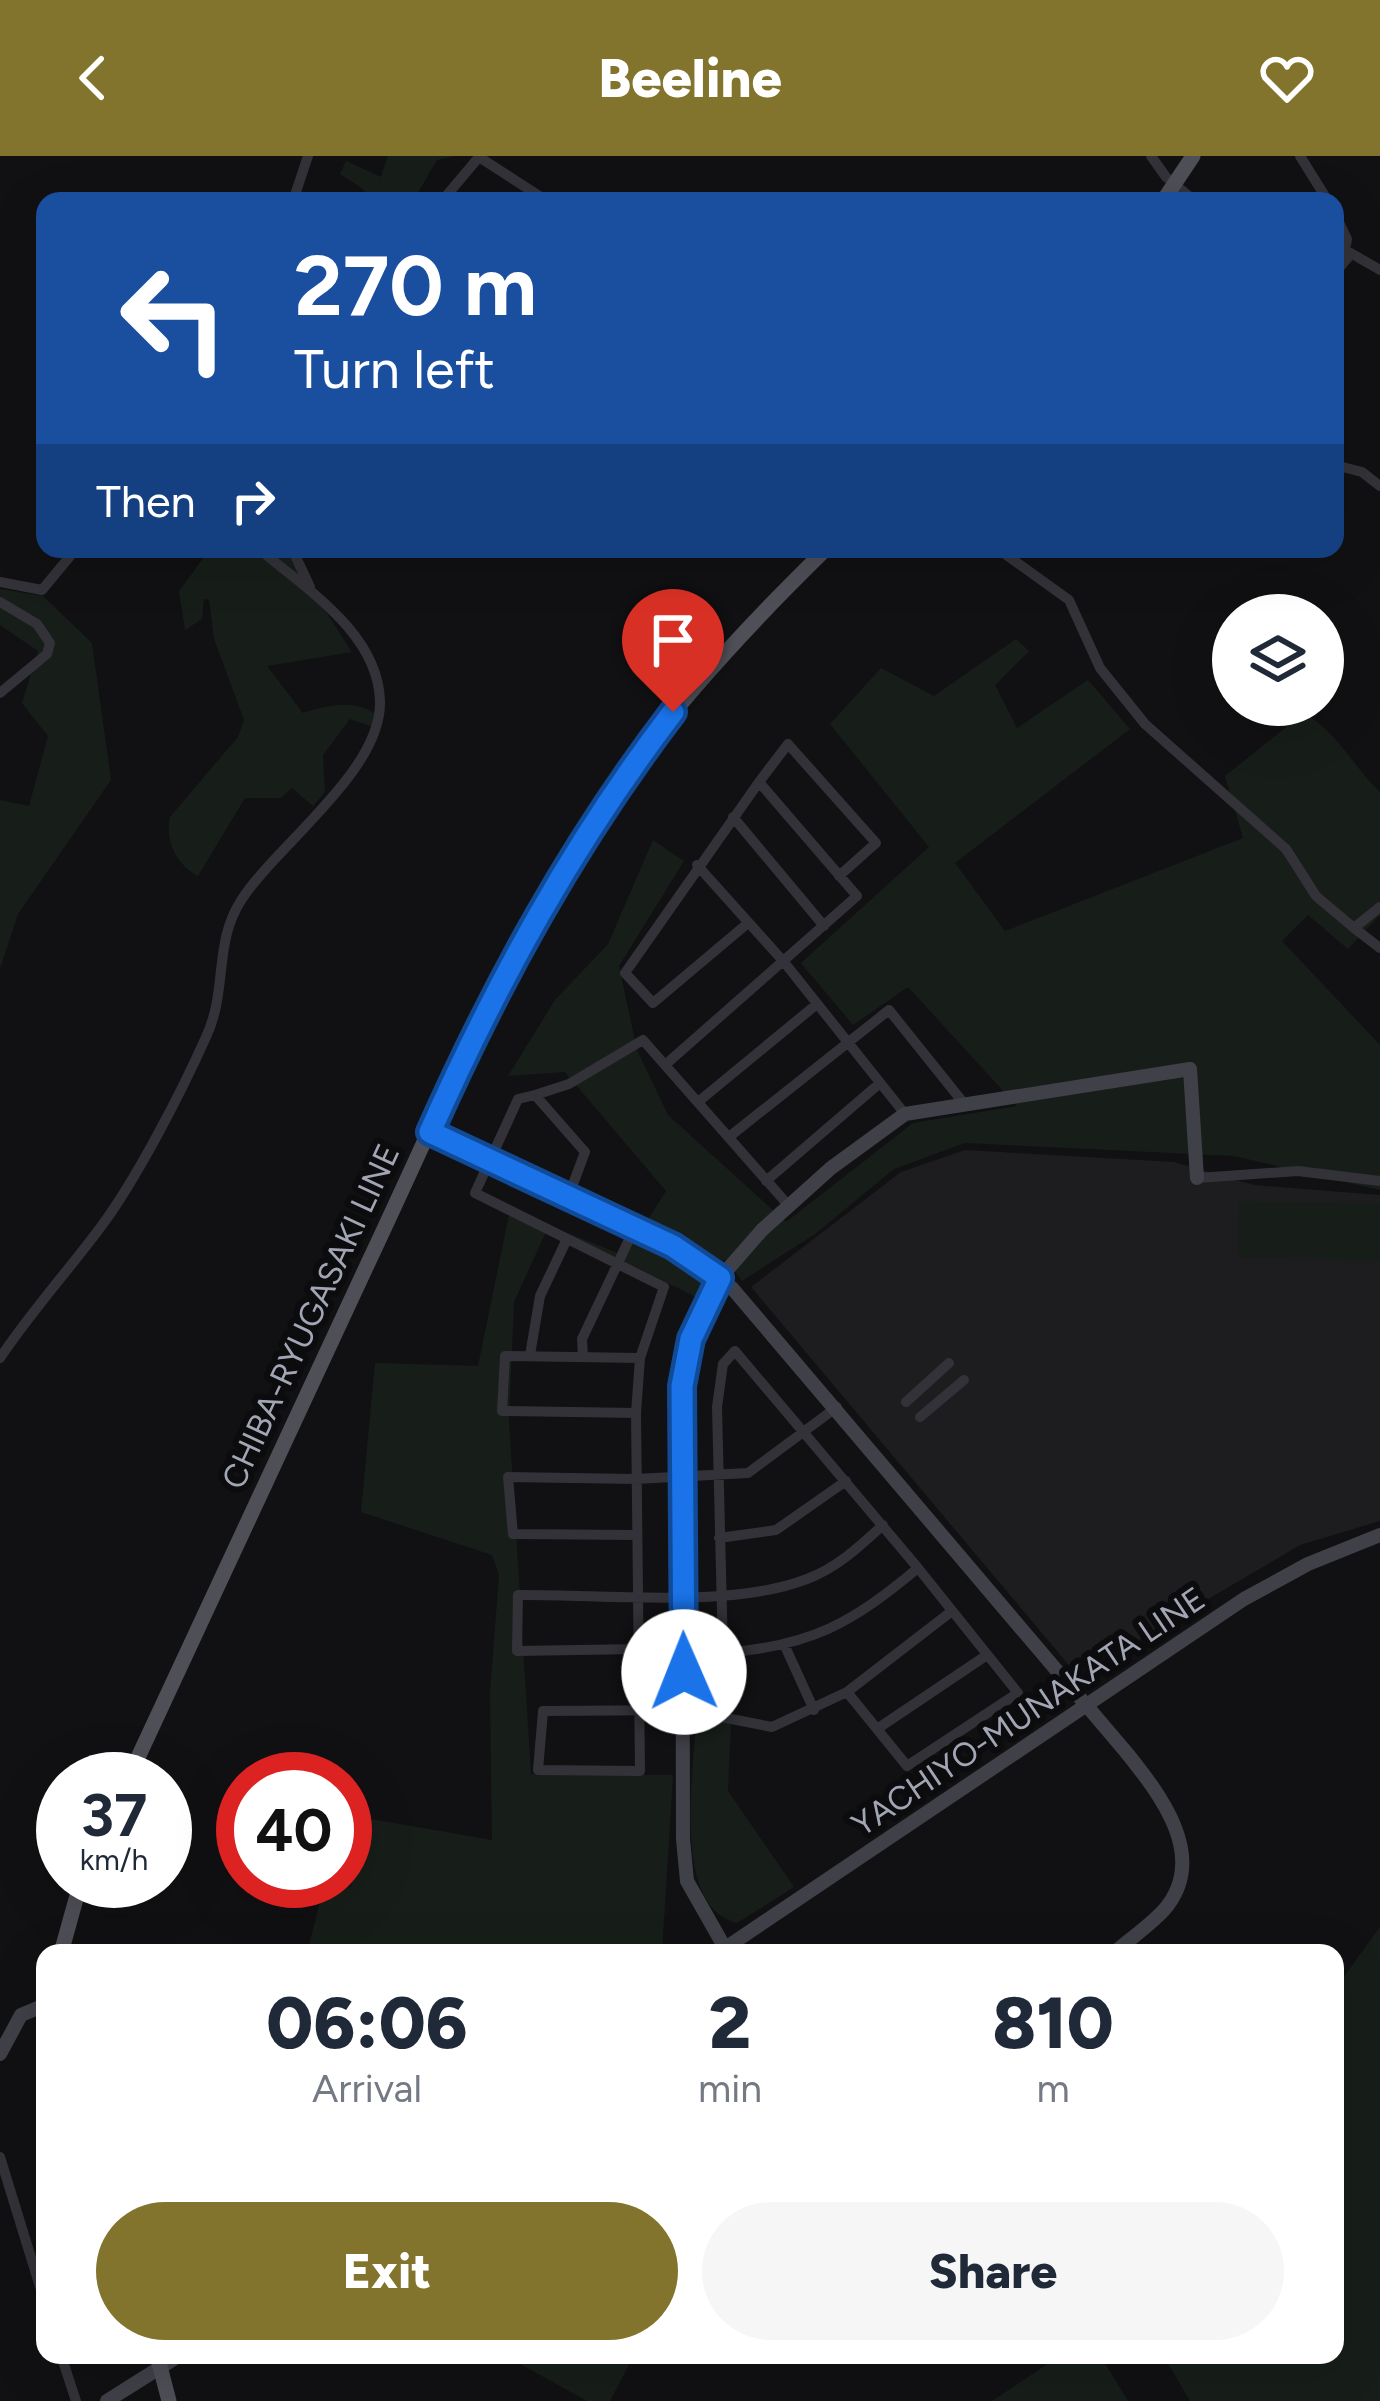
<!DOCTYPE html>
<style>
:root{--surface:#fff;--page:#f6f6f7;--text:#1f2937;--muted:#747a83;--accent:#82742d}
body{margin:0;font-family:Figtree,sans-serif;background:var(--page);color:var(--text);height:100vh;display:flex;flex-direction:column;font-size:45px;white-space:nowrap}
*{box-sizing:border-box;margin:0}
p{font-size:39px;color:var(--muted)}
.icon{flex:none;width:66px;height:66px;fill:none;stroke:currentColor;stroke-width:2;stroke-linecap:round;stroke-linejoin:round}
.map{position:relative;flex:1;overflow:hidden}
.drawer{position:absolute;left:36px;top:1788px;width:1308px;height:420px;display:flex;flex-direction:column;background:var(--surface);border-radius:24px;box-shadow:0 12px 48px #0002}
.drawer>*{flex:none}
.top-card{position:absolute;left:36px;top:36px;width:1308px;height:366px;border-radius:24px;box-shadow:0 12px 48px #0002;background:#1a4fa0;color:#fff;overflow:hidden}
.buttons{position:absolute;left:1212px;top:438px;display:grid;gap:24px}
.buttons a{display:grid;place-items:center;width:132px;height:132px;border-radius:50%;background:var(--surface);box-shadow:0 12px 48px #0002;font-size:60px}
.speed{position:absolute;left:36px;top:1596px;display:flex;gap:24px;font-size:60px;font-weight:700;text-align:center}
.speed>*{display:grid;place-content:center;width:156px;height:156px;border-radius:50%;background:var(--surface);box-shadow:0 12px 48px #0002;line-height:1}
.speed small{font-size:30px;font-weight:400}
.speed .limit{border:18px solid #d22;background:#fff;color:#111}
.pin{position:absolute;display:grid;place-items:center;width:102px;height:102px;color:#fff;margin:-123px -51px;border-radius:50% 50% 50% 0;rotate:-45deg;box-shadow:0 0 12px #0007}
.pin .icon{rotate:45deg}
.me{position:absolute;width:132px;margin:-66px;rotate:359deg;stroke-linejoin:round;filter:drop-shadow(0 0 9px #0008)}
.turn{display:flex;align-items:center;gap:42px;height:252px;padding:0 60px;font-size:54px}
.turn .icon{width:156px;height:156px;stroke-width:2.5}
.turn b{display:block;font-size:84px;line-height:102px}
.then{display:flex;align-items:center;height:114px;padding:0 60px;background:#0003;gap:24px;font-size:45px}
.eta{display:flex;justify-content:space-evenly;align-items:center;height:204px;text-align:center}
.eta b{font-size:72px;font-weight:800;line-height:84px}
.cta{display:flex;gap:24px;margin-top:auto;padding:24px 60px}
.cta a{flex:1;height:138px;border-radius:72px;background:var(--accent);color:#fff;font-size:48px;font-weight:800;line-height:138px;text-align:center}
.cta a+a{background:var(--page);color:var(--text)}
header{display:flex;justify-content:space-between;align-items:center;height:156px;padding:0 60px;background:var(--accent);color:#fff;font-size:54px;font-weight:800}
.map>svg:first-child{display:block}
.built{fill:#1d1d20}
.green{fill:#171e19}
.lines{fill:none;stroke-linecap:round;stroke-linejoin:round}
.street{stroke:#323238;stroke-width:10}
.secondary{stroke:#404148;stroke-width:14}
.primary{stroke:#4e4f57;stroke-width:15}
.route-casing{stroke:#114b97;stroke-width:30}
.route{stroke:#1a73e8;stroke-width:21}
.labels{text-anchor:middle;stroke-width:12;stroke-linejoin:round;paint-order:stroke}
.street-label{font-size:33px;fill:#a2a5b4;stroke:#0c0c0e}
</style>
<header><svg class="icon" aria-label="back" viewBox="0 0 24 24"><path d="M15 5l-7 7 7 7"/></svg>Beeline<svg class="icon" aria-label="heart" viewBox="0 0 24 24"><path d="M12 20l-8-8c-3-5 5-10 8-4 3-6 11-1 8 4z"/></svg></header>
<div class="map">
<svg width="1380" height="2245" viewBox="0 0 1380 2245">
<rect width="100%" height="100%" fill="#111113"/>
<path class="built" d="M965,994L1174,1006L1254,1029L1380,1039V1365L1300,1389L1078,1520L751,1131L901,1016Z"/>
<path class="green" d="M388,0H455L437,4L413,45H371L363,33L340,18L346,5L381,21Z
M210,393H285L352,496L267,510L303,557C329,549 352,543 376,558L374,571L350,563L323,599L325,636L313,650L292,632L281,642H245L198,720C176,708 165,685 170,661L238,581L244,564L214,483L209,444L204,443L202,463L185,474L179,435Z
M0,433L43,440L92,487L111,624L18,758L0,813V644L29,650L48,580L22,547L38,495L0,469Z
M1016,483L1029,495L995,529L1017,572L1088,524L1130,573L955,707L1005,775L1243,682L1225,620L1304,557C1338,577 1351,608 1380,636V759L1348,793L1308,759L1282,785L1380,889V1034L1234,1000L965,987L894,1013L815,1078L742,1125L725,1103L698,1142L634,1110L545,1078L514,1146L509,1264L531,1618L673,1619L662,1797H307L323,1734L351,1731L365,1662L492,1684L490,1537L499,1419L492,1399L361,1356L375,1207L478,1210L510,1054L625,1100L666,1035L565,916L508,920L555,844L608,788L653,684L684,705L619,810L637,894L668,959L786,1066L913,967L1017,950L908,831L853,869L801,807L929,691L830,568L881,512L934,540Z
M1239,1045L1380,1048V1105L1238,1101Z
M701,1559L731,1566L728,1635L794,1731L737,1767C671,1751 694,1617 696,1563Z
M1380,1771V2245H1190L1163,2199H1335V1833Z
M478,2199H634L610,2245H587L520,2208Z
M1072,2199H1100L1128,2245H992L1055,2203Z"/>
<g class="lines">
<path class="street" d="M1151,0L1166,21L1195,45
M1300,0L1328,45
M293,45L308,0
M442,45L479,1L547,45
M1335,58L1347,83L1345,94
M1335,88L1380,114
M1335,117L1351,98
M1335,309L1362,316L1380,330
M292,393L310,431
M998,393L1069,444L1100,512L1145,568L1286,693L1316,740L1354,772
M0,426L42,434L76,393
M0,446L37,468L50,487L47,498L0,537
M733,661L824,770
M697,709L784,806L905,958
M1380,751L1354,772L1380,792
M748,767L653,847L625,817L759,626
M665,909L857,740L759,626L788,588L876,687L839,720
M535,939L569,928L643,884L789,1050
M698,946L817,848
M729,981L889,854L966,950
M1197,1022L1298,1015L1380,1025
M766,1025L880,927
M569,1039L585,996L535,939L518,943L475,1037L664,1131L640,1202L636,1257L640,1615L538,1614L543,1555L685,1554L772,1571L847,1536L907,1610L1018,1537L918,1412
M735,1195L918,1412C852,1467 812,1490 723,1497L717,1251L723,1208Z
M530,1199L540,1140L567,1083
M583,1201L582,1183L635,1071
M0,1202C31,1156 67,1116 100,1072C136,1024 181,937 206,881C228,835 213,786 242,743C278,688 382,614 380,545C378,477 306,433 259,393
M906,1246L949,1207
M636,1257L502,1255L505,1200L640,1202
M920,1261L964,1224
M637,1379L513,1378L508,1321L636,1323L748,1317L837,1251
M719,1382L776,1374L846,1325
M784,1488L814,1554
M639,1493L517,1495L518,1439C602,1438 730,1453 807,1423C837,1412 860,1390 883,1369
M847,1536L952,1455
M877,1573L987,1499
M0,2001L45,2147
M61,2199L76,2245"/>
<path class="secondary" d="M430,976L673,1090L732,1132L1126,1596C1159,1637 1210,1701 1164,1754C1149,1770 1130,1783 1114,1797
M725,1792L687,1725L683,1683L682,1230L691,1183L720,1122L762,1074L831,1012L905,958L1190,913L1197,1022
M721,1795L1244,1443L1308,1408L1380,1379
M0,1898L21,1859L45,1849
M107,2245L180,2199"/>
<path class="primary" d="M1163,45L1193,0
M128,1623C208,1450 288,1277 369,1105C436,963 497,816 581,683C650,575 735,482 826,393
M61,1797L81,1725
M157,2199L169,2245"/>
</g>
<g class="lines">
<g class="route-casing">
<path id="route" d="M673,556C573,687 497,826 430,976L673,1090L720,1122L691,1183L682,1230L684,1516"/>
</g>
<use href="#route" class="route"/>
</g>
<g class="labels">
<g class="street-label">
<text transform="translate(310 1160) rotate(-65)" y="12">CHIBA-RYUGASAKI LINE</text>
<text transform="translate(1028 1555) rotate(-34)" y="12">YACHIYO-MUNAKATA LINE</text>
</g>
</g>
</svg>
<div class="buttons">
<a><svg class="icon" aria-label="layers" viewBox="0 0 24 24"><path d="M12 4l9 5-9 5-9-5zM3 14l9 5 9-5"/></svg></a>
</div>
<div class="speed"><div>37<small>km/h</small></div><div class="limit">40</div></div>
<div class="pin" style="left:673px;top:556px;background:#d93025"><svg class="icon" aria-label="arrive" viewBox="0 0 24 24"><path d="M6 21V4h12l-3 4 3 4H6"/></svg></div>
<svg class="me" style="left:684px;top:1516px" viewBox="-20 -20 40 40"><circle r="19" fill="#fff"/><path d="M0-13L10 11 0 6-10 11z" fill="#1a73e8"/></svg>
<div class="top-card">
<div class="turn"><svg class="icon" aria-label="left" viewBox="0 0 24 24"><path d="M17 20v-9H6M10 6l-5 5 5 5"/></svg><div><b>270 m</b>Turn left</div></div>
<div class="then">Then<svg class="icon" aria-label="right" viewBox="0 0 24 24"><path d="M7 20v-9h11M14 6l5 5-5 5"/></svg></div>
</div>
<section class="drawer">
<div class="eta">
<div><b>06:06</b><p>Arrival</p></div>
<div><b>2</b><p>min</p></div>
<div><b>810</b><p>m</p></div>
</div>
<div class="cta"><a>Exit</a><a>Share</a></div>
</section>
</div>
